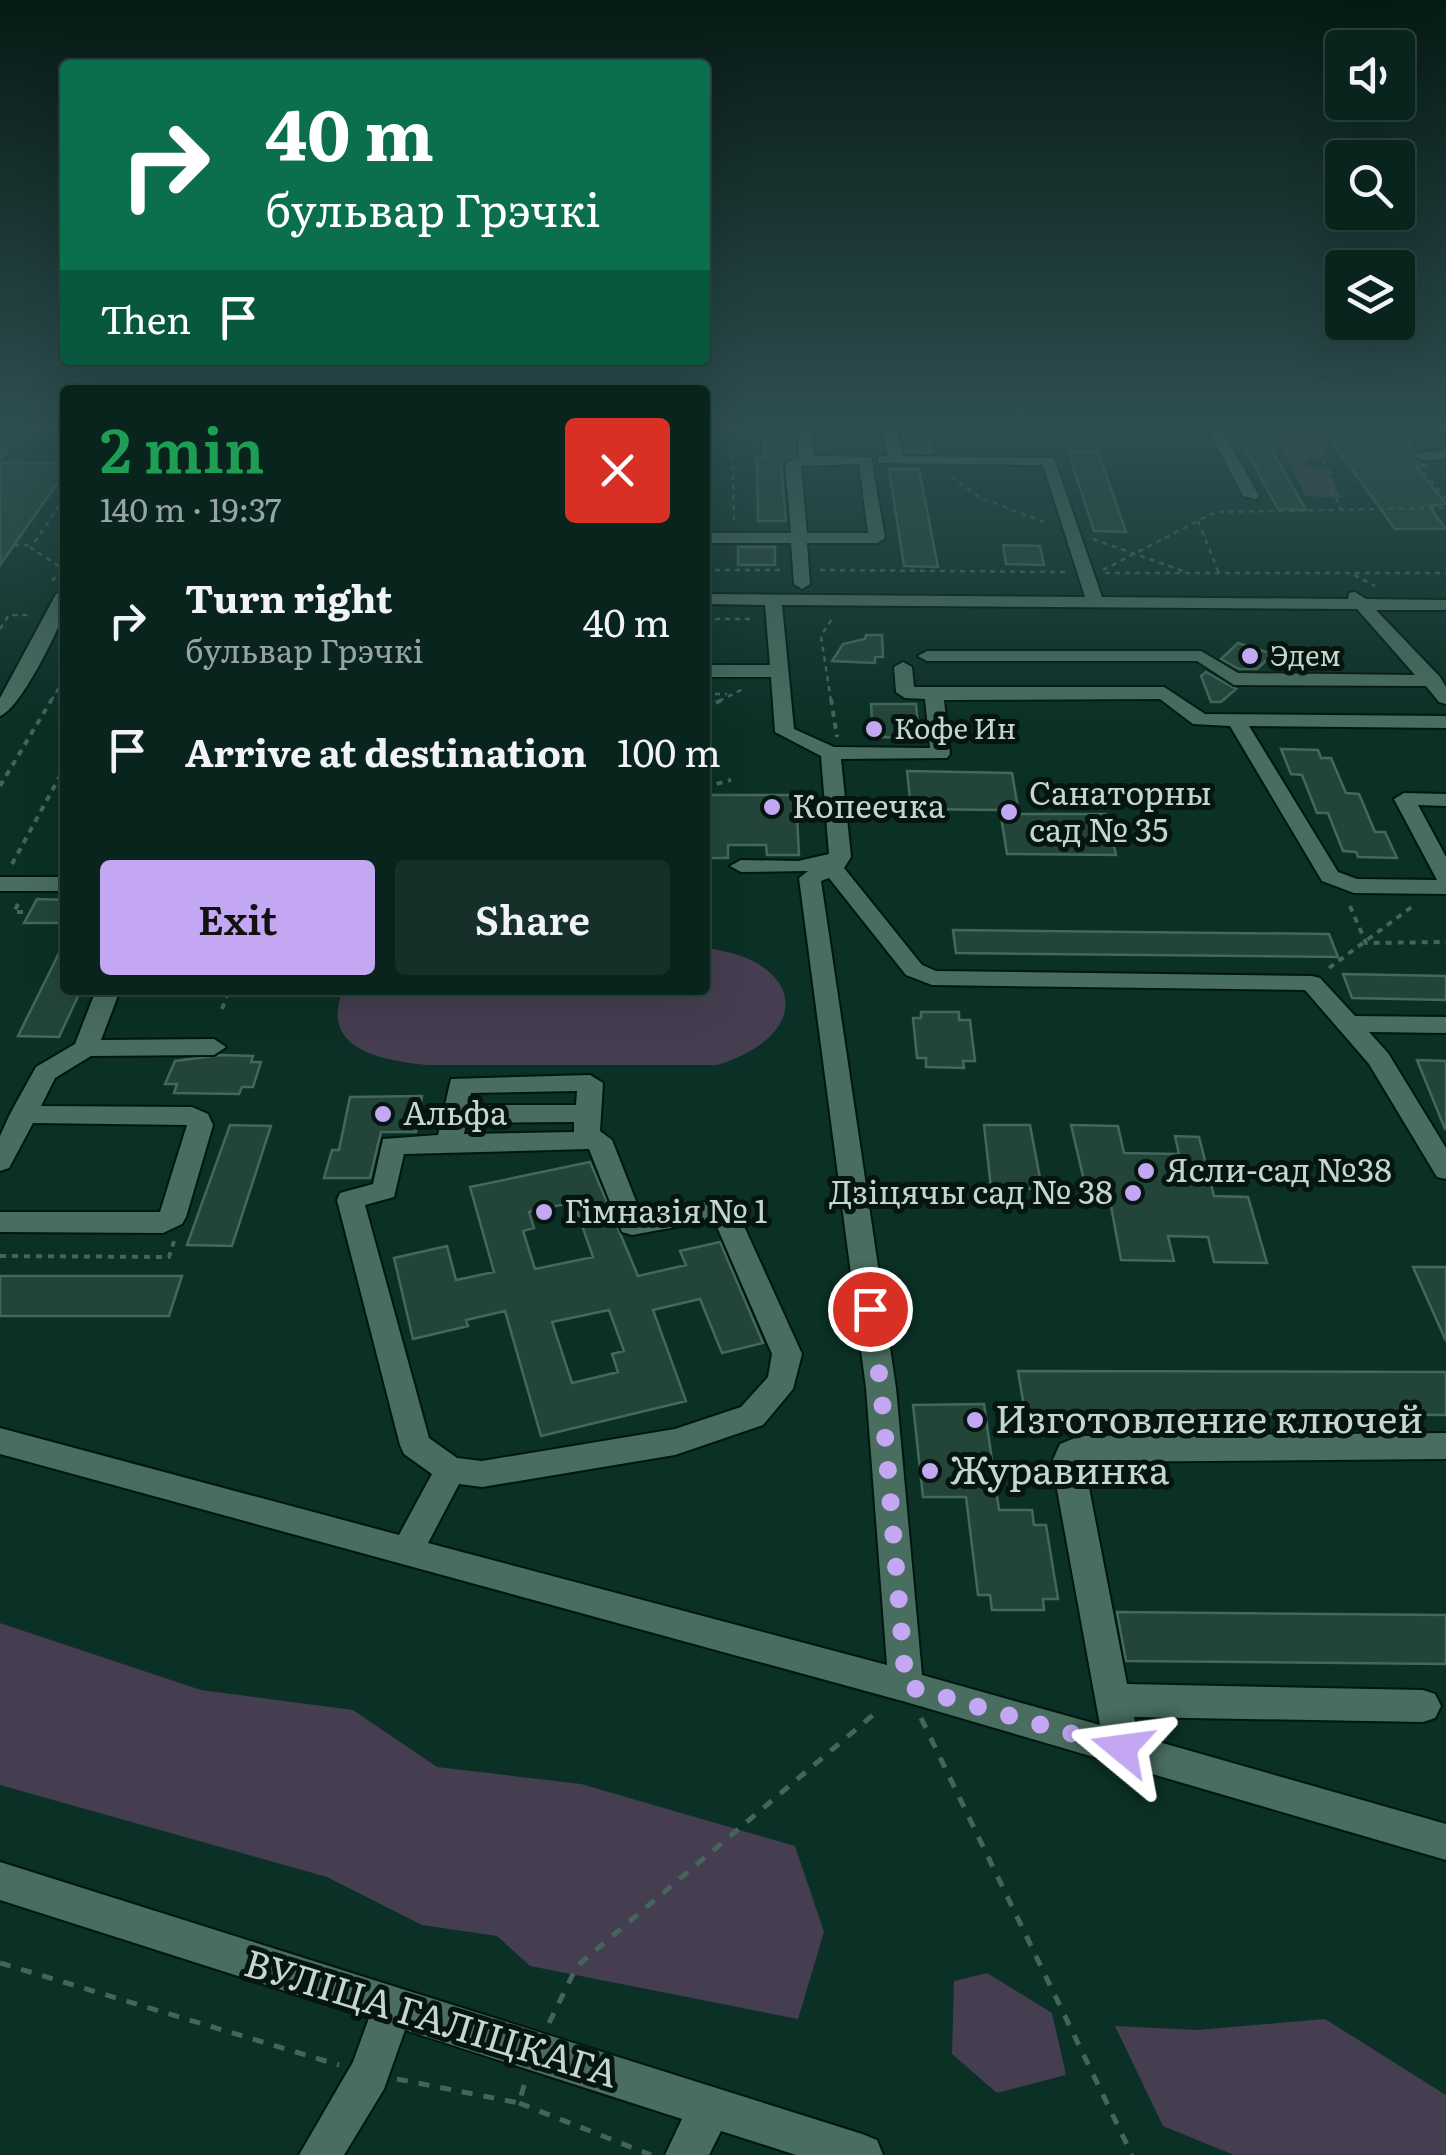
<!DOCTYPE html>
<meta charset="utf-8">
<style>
:root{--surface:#08241c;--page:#163029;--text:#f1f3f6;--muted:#98a4a3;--line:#29413b;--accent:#c3a7f2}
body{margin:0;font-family:Literata,serif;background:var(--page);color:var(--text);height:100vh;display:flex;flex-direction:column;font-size:38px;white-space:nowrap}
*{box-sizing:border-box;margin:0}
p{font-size:32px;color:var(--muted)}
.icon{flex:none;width:55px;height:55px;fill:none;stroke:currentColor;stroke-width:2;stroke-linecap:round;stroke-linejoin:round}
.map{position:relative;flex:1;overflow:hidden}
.details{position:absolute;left:60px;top:385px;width:650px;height:610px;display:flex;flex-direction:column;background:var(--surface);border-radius:10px;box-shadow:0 10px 40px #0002,0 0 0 2px var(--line)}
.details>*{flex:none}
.guide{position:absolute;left:60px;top:60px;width:650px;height:305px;border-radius:10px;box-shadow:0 10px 40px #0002,0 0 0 2px var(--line);background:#0b6e4f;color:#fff;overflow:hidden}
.buttons{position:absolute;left:1325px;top:30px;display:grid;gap:20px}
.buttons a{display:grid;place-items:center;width:90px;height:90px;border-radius:10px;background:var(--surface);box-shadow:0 10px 40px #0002,0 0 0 2px var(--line);font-size:50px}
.pin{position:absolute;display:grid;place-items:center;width:85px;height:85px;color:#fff;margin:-42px;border:5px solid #fff;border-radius:50%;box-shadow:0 2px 10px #0007}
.me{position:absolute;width:110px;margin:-55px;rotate:286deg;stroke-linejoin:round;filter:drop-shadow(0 0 8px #0008)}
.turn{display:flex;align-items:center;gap:35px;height:210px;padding:0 40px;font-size:45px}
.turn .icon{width:130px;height:130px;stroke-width:2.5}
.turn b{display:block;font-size:70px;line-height:85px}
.then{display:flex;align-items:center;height:95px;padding:0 40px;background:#0003;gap:20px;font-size:38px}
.round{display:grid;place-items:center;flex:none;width:105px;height:105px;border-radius:10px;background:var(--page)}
.summary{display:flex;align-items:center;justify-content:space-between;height:170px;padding:0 40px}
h1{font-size:60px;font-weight:600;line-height:75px;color:#1e9e55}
.primary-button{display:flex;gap:20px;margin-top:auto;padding:20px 40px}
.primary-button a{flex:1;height:115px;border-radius:10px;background:var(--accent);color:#111;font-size:40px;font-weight:600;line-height:115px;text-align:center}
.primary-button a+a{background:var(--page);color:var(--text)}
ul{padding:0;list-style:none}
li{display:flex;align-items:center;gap:30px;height:130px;padding:0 40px}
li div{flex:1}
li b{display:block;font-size:38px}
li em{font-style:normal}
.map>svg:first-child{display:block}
.green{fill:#443e50}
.building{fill:#234539;stroke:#44685b;stroke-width:2.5;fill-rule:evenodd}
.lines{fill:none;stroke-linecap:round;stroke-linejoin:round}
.minor-casing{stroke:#00170f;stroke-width:4}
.path-far2{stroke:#45655b;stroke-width:2.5;stroke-dasharray:5 5;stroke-linecap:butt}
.path-far1{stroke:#45655b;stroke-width:4;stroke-dasharray:6 6;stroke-linecap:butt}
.path{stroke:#45655b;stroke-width:5;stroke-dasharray:11 11;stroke-linecap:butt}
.minor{fill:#496d5f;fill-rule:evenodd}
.route{stroke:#c3a7f2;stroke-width:18;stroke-dasharray:0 32.4}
.poi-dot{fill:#c3a7f2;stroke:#071510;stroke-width:4}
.labels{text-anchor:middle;stroke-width:10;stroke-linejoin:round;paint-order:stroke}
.far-poi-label{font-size:28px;fill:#c3d7cf;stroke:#071510;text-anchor:start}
.poi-label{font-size:32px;fill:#c3d7cf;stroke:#071510;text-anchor:start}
.near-poi-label{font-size:38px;fill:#c3d7cf;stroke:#071510;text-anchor:start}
.near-street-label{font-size:38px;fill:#c3d7cf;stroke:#071510}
</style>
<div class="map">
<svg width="1446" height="2155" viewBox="0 0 1446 2155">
<rect width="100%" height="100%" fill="#0b3025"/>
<path class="green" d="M1268,425H1309L1327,457L1306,459L1308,467L1326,468L1341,498L1306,496Z
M705,948C803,959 817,1034 717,1065H426C382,1060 319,1050 343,990H705Z
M0,1623L201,1690L353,1710L437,1767L581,1784L795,1846L824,1932L798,2019L530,1966L497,1936L422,1925L327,1877L0,1785Z
M987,1973L1052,2013L1066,2075L997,2093L952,2054L954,1981Z
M1325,2019L1446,2095V2155H1234L1163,2126L1115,2026L1198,2030Z"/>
<path class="building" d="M0,425H30L0,459Z
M764,425H793L795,455L781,463L786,521H758L757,458H765Z
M901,425H925L930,453L906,452Z
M1232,425H1257L1306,510L1278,509Z
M1320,425L1398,428L1415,451L1410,457L1427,466H1416L1446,504L1429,506L1446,529H1395Z
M1068,451H1098L1126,532L1094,531Z
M0,462L65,463V472L0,565Z
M889,469H919L938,567L904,566Z
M1003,545L1040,546L1044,565L1006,564Z
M738,547H775V565H738Z
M866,635H882L883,657H875V663L832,661L843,644L865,639Z
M1238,643L1273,654L1257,669H1239L1221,659Z
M1206,672L1236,689L1221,702H1211L1201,676Z
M871,704H916L919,738L873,737Z
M1281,749L1318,750L1321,758H1331L1346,793L1359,794L1375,832H1385L1397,858L1358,857L1356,852L1343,851L1328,813H1317L1302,775L1291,774Z
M907,771L1012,773L1019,814H1106L1116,855L1007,854L1000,810L911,809Z
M707,795H796L799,855H767L766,845H728V858H706Z
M37,899L65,900V923H24Z
M953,930L1329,934L1338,957L956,953Z
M65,941V990H81L59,1037L18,1036Z
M1343,974L1446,976V1000L1352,998Z
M921,1012H959V1020H970L975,1061H963L964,1068L926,1067V1058H917L913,1018H921Z
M221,1055L253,1056L251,1062H261L253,1087H242L239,1094L174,1093L177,1084H165L175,1061Z
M1417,1060L1446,1061V1129H1445Z
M422,1096L416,1132H381L370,1178H324L332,1150H339L350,1097Z
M230,1125L271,1126L232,1246L187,1245Z
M984,1125H1030L1042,1189L991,1188Z
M1071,1125L1118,1126L1124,1153L1179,1154L1175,1136L1199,1137L1214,1196L1248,1197L1267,1263L1214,1262L1208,1237L1168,1236L1174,1261L1121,1260L1108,1190L1086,1189Z
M590,1162L638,1276L686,1265L680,1251L720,1242L763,1343L722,1353L700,1299L653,1310L686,1401L541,1436L505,1311L466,1320L468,1326L413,1339L394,1258L447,1246L456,1280L494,1272L470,1187ZM574,1202L593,1257L535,1269L523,1231L534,1228L529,1212ZM609,1310L624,1351L612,1354L618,1372L572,1383L552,1322Z
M1413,1267H1446V1341Z
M0,1276H182L169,1316H0Z
M1018,1371L1446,1372V1415L1025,1413Z
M984,1404L999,1510H1032L1034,1525H1046L1058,1599H1043L1044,1610H992L990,1595H978L966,1497H923L913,1405Z
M1117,1612L1446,1615V1664L1126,1661Z"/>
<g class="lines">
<g class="minor-casing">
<path id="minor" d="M796,425H810L814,456L871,457L885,538L877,543H807L810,584L802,589L794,584L791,543H705V533H791L785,463L799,457ZM859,464L868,533H807L801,466Z
M881,425H895L903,456L1054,458L1102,597L1348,599L1349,593L1355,592L1366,599L1446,600V610H1376L1440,677L1446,687V704L1439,702L1426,686L1234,685L1197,661H927L918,656L927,651H1201L1238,673L1415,675L1357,609L782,605L794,729L834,747L930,748L925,699L905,698L896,692L894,667L903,662L912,667L914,687H1164L1205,714L1446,716V728L1249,726L1338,872L1357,879L1437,880L1394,799L1404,793L1446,794V806L1418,805L1446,857V894L1354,893L1322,881L1230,726L1193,724L1160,699L944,700L950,754L947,758L841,759L851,857L844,868L922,965L936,971L1312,976L1320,978L1355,1016L1446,1017V1033L1369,1032L1388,1053L1446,1148V1179L1437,1177L1369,1064L1305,990L932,985L906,975L829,878L821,881L896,1388L922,1675L1100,1725L1052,1462L1060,1444L1080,1436L1446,1433V1459L1084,1462L1127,1684L1423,1690L1435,1694L1441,1706L1435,1718L1423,1722L1134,1717L1138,1736L1446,1824V1860L906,1702L0,1454V1428L399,1535L432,1474L404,1454L400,1445L337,1200L340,1193L373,1184L383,1139L438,1135L451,1079L590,1075L603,1083L600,1131L612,1140L641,1214L723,1199L733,1202L802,1354L793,1389L763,1425L675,1455L482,1487L459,1484L428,1543L887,1665L866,1388L799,878L808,871L741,872L730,866L741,860L798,861L829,854L821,756L775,732L771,677H705V665H770L765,605L705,604V594L1085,597L1043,465L878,463V457L888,456ZM577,1091L576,1105H469L471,1093ZM574,1122V1132L464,1134L466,1123ZM589,1149L622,1232L632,1235L714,1220L772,1354L768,1377L741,1407L675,1429L482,1461L457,1458L429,1438L365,1205L394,1197L404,1154Z
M1206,425H1220L1259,496L1256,499L1243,496Z
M1446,451V459L1421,460L1414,456L1421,452Z
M65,589C65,597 66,606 64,613C56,635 20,709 0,716V698L56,594Z
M0,877H65V891H0Z
M96,990H120L101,1040L214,1039L226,1047L214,1055L91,1056L55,1078L41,1106L192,1107L208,1114L213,1125L186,1217L182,1224L163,1233L0,1232V1212H160L187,1125L33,1123L9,1168L0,1171V1136L10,1114L36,1067L75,1044Z
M0,1862L862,2134L877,2140L883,2155H796L721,2131L709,2155H665L682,2119L405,2030L384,2089L344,2155H299L353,2062L369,2018L0,1900Z"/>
</g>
<path class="path-far2" d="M732,425L734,524
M1306,425L1332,478L1331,488L1342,511
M1382,425L1403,453
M1400,425L1416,435
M1411,425L1423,441
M1424,472L1446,499
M951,476L979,497L1049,524
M1198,521L1219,573
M1093,539L1183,571
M14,545H33
M705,570H780
M820,570L1065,572
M1103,570L1215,512L1446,508
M1105,573H1446
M1354,575L1375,586
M52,581L62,568L31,548L65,496
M705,619H755
M0,629L9,615H32
M705,694H727
M51,701L65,677
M719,701L743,689
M831,701L821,636L833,617"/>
<path class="path-far1" d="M831,699L837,737
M705,708L724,699
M0,786L52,699
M705,787L731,780
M12,864L65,767
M18,904L14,912H30
M1350,906L1366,943L1446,942
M1329,968L1413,906
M222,1009L229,990
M0,1256L169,1257L174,1241"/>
<path class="path" d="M921,1718L1132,2155
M0,1963L339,2065
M549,2023L577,1966L880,1709
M397,2079L519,2103L525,2082
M519,2103L651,2155"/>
<use href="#minor" class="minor"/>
</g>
<linearGradient id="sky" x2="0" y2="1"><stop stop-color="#061a14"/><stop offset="0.59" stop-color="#2e4e51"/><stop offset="1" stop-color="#2e4e51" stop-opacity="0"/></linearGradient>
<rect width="1446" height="726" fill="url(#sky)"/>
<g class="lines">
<path class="route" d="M870,1309L881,1388L906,1686L1122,1748"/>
</g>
<g class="poi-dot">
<circle cx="1250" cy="656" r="10"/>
<circle cx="874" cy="729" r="10"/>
<circle cx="772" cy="807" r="10"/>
<circle cx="1009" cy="812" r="10"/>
<circle cx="383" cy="1114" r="10"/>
<circle cx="1146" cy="1171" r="10"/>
<circle cx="1133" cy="1193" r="10"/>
<circle cx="544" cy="1212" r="10"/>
<circle cx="975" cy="1420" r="10"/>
<circle cx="930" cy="1471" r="10"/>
</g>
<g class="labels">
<g class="far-poi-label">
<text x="1270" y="666">Эдем</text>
<text x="894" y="739">Кофе Ин</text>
</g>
<g class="poi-label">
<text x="1029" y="805">Санаторны<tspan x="1029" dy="37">сад № 35</tspan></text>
<text x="792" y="818">Копеечка</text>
<text x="403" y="1125">Альфа</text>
<text x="1166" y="1182">Ясли-сад №38</text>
<text x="1113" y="1204" text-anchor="end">Дзіцячы сад № 38</text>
<text x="564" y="1223">Гімназія № 1</text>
</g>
<g class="near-poi-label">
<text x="995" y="1433">Изготовление ключей</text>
<text x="950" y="1484">Журавинка</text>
</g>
<g class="near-street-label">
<text transform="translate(431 2019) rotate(17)" y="13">ВУЛІЦА ГАЛІЦКАГА</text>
</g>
</g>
</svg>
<div class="buttons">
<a><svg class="icon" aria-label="sound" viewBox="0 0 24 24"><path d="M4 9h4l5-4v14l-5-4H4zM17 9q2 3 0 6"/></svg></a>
<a><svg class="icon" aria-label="search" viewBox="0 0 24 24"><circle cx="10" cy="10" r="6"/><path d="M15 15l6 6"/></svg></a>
<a><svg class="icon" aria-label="layers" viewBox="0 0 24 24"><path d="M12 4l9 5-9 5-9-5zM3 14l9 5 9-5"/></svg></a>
</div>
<div class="pin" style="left:870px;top:1309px;background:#d93025"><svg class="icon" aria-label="arrive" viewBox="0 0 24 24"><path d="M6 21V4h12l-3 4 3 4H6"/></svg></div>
<svg class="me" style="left:1122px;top:1748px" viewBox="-20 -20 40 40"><path d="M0-17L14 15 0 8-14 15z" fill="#c3a7f2" stroke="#fff" stroke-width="4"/></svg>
<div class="guide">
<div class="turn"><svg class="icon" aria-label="right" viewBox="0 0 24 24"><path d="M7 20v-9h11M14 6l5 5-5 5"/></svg><div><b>40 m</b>бульвар Грэчкі</div></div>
<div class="then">Then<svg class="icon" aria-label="arrive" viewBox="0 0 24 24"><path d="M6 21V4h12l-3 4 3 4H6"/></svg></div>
</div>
<section class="details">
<div class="summary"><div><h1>2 min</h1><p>140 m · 19:37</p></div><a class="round" style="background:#d93025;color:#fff"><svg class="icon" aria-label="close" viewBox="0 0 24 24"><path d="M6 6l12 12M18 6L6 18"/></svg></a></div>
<ul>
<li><svg class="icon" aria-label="right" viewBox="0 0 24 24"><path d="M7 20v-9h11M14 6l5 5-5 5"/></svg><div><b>Turn right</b><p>бульвар Грэчкі</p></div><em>40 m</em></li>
<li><svg class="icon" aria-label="arrive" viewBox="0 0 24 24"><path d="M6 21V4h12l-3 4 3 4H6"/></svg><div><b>Arrive at destination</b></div><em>100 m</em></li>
</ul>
<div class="primary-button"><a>Exit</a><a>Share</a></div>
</section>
</div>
